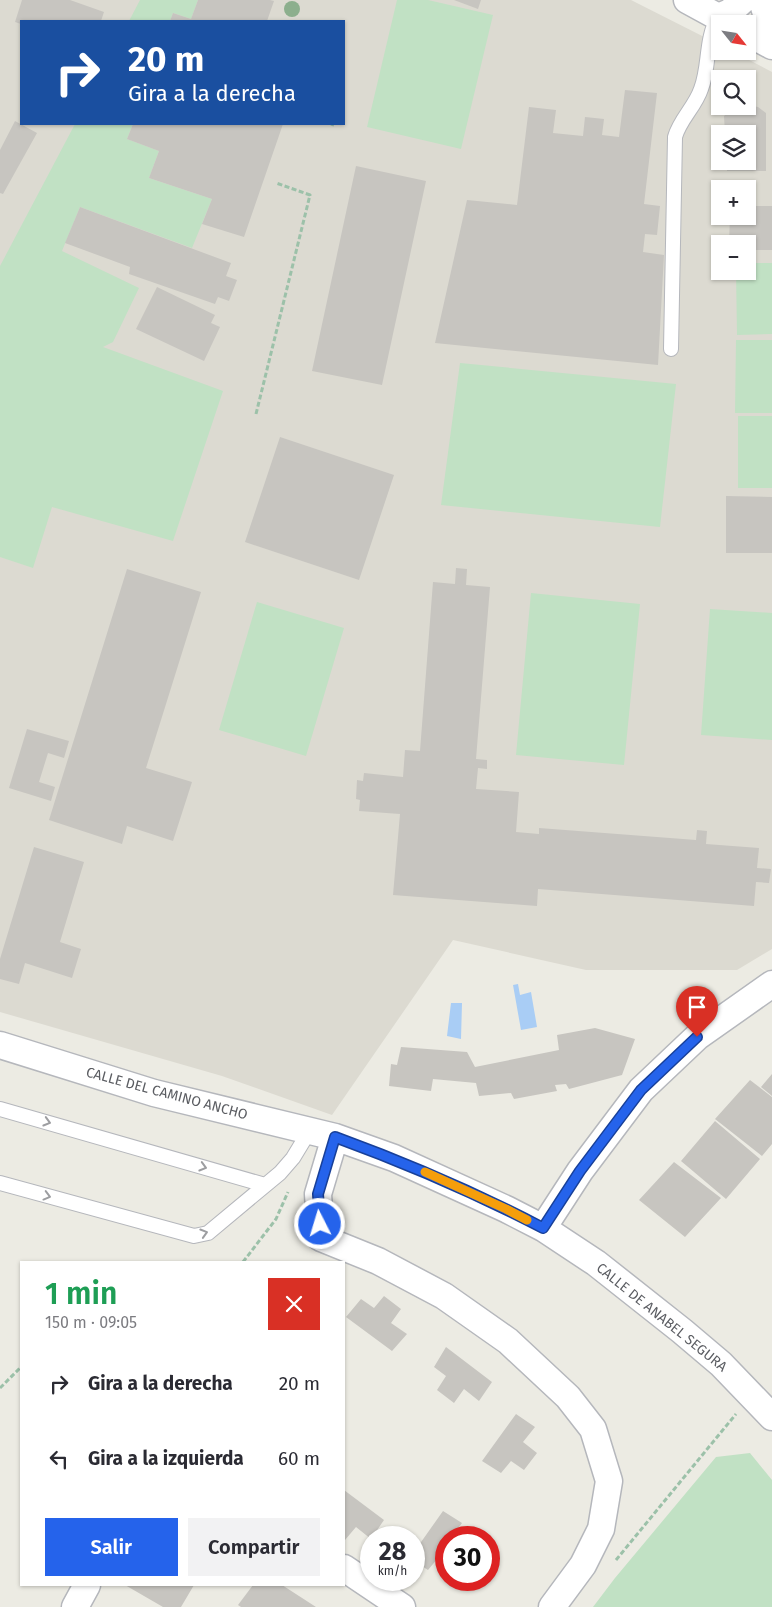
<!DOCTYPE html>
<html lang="es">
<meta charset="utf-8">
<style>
:root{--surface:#fff;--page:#f2f2f3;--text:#2b2b33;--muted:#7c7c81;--accent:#2563eb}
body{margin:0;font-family:"Fira Sans",sans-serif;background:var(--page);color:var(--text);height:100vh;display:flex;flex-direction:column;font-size:19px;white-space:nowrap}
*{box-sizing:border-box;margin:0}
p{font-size:16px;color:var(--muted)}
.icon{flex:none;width:28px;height:28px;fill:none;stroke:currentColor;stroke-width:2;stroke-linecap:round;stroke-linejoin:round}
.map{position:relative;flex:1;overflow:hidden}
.drawer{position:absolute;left:20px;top:1261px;width:325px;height:325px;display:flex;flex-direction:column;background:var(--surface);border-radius:0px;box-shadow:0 1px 4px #0004}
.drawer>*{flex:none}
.top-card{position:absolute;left:20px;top:20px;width:325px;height:105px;border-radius:0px;box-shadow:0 1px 4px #0004;background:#1a4fa0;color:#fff;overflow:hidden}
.needle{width:32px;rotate:120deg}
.fabs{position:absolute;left:711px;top:15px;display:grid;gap:10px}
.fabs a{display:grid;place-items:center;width:45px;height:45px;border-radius:0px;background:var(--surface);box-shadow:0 1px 4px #0004;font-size:25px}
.speed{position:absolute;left:360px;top:1526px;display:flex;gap:10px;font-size:25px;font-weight:700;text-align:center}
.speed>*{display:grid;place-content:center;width:65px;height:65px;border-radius:50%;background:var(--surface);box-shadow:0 1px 4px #0004;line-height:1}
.speed small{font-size:12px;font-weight:400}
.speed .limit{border:8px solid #d22;background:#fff;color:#111}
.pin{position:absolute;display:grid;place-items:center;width:42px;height:42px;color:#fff;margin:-51px -21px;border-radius:50% 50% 50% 0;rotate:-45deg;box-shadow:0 0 5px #0007}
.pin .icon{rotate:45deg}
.me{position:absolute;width:55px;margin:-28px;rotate:355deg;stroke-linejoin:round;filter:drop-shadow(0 0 4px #0008)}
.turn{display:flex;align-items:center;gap:18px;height:105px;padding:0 25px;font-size:22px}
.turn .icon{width:65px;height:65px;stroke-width:2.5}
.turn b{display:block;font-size:35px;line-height:42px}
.round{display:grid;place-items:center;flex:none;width:52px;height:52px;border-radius:0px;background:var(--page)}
.headline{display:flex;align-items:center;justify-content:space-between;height:85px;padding:0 25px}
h1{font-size:30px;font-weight:600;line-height:38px;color:#1e9e55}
.button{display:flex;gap:10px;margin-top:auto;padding:10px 25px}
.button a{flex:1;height:58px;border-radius:0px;background:var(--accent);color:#fff;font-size:20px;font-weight:600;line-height:58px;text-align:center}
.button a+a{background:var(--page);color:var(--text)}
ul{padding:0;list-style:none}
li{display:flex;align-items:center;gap:15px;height:75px;padding:0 25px}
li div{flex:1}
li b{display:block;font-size:19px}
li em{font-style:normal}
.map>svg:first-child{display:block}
.education{fill:#dcdad1;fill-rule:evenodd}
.green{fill:#c1e1c4}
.water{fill:#a9cdf5}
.building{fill:#c7c5c0}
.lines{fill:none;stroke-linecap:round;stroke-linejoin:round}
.service-casing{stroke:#b5b7bc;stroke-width:16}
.minor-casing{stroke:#b5b7bc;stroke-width:29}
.path{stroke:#9cc1a9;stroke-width:3;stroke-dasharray:5 2.5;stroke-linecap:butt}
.service{stroke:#fff;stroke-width:14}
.minor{stroke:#fff;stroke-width:26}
.tree{fill:#8caf8d}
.oneway{stroke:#9d9ea1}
.route-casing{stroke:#184099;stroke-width:12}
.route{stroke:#2563eb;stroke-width:9}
.slow{stroke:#f59e0b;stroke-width:9}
.labels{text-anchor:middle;stroke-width:4;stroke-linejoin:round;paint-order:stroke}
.street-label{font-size:14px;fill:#5b5d62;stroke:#fff}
</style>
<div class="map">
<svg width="772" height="1607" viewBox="0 0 772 1607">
<rect width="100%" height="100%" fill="#ecebe3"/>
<path class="education" d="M0,0H631L720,45V51H732L772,72V949L737,970H586L453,940L332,1115L222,1076L0,1012ZM21,21H344V124H21ZM720,79H748V106H720ZM720,134H748V161H720ZM720,189H748V216H720ZM720,244H748V271H720Z"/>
<path class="green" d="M140,0H198L191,19L173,13L170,21H129Z
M397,0H428L493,15L461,149L367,127Z
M75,124H133L127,139L159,151L149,178L212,199L192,248L80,207L62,251L139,288L113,342L103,347L223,391L173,541L52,507L33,568L0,557V266Z
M748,263H772V334L737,335L736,271H748Z
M736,340H772V413H735Z
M460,363L676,384L660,527L441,505Z
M738,416H772V488H738Z
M531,593L640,604L624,765L516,755Z
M257,602L344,628L306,756L219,730Z
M710,609L772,613V740L701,735Z
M750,1453L772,1480V1607H593L615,1578L716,1457Z"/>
<path class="water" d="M518,984L520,995L531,992L537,1027L521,1030L513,985Z
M451,1003H462L461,1039L447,1036Z"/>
<path class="building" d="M22,0H70L104,12L101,21H21V24L15,22Z
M198,0H270L274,1L267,21H170L173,13L191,19Z
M454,0H481L478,9Z
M625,90L657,93L644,204L660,206L657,235L645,234L643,252L664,255L658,365L435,343L467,200L517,205L529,107L556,110L553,133L583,136L585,117L604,119L602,135L619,137Z
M748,105L758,107L766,113V171H727V161H748V134H725L724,116L734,106Z
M15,121L37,133L3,194L0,193V150Z
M133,124H283L244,237L202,224L212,199L149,178L159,151L127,139Z
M356,166L426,181L382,385L312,371Z
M748,206H772V250H748V244H729L730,216H748Z
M80,207L231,263L226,276L237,280L229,301L218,297L215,304L129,274L130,267L65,243Z
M157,287L215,315L211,323L220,327L204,361L136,329Z
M280,437L394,475L359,580L245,542Z
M726,496L772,497V553H726Z
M456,568L467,569L466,585L490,587L476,759L487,760V769L478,768L476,789L519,792L516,832L539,834V828L696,840L697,830L707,831L706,844L759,848L757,868L771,869L769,883L756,882L754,906L538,889L537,906L393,895L400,814L359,811L360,800L356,799L357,780L363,781L364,773L403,777L405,750L420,751L433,582L455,584Z
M127,569L201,592L146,768L192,782L173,841L127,826L122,844L49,820Z
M27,729L69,741L64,758L48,753L39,782L55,787L51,801L9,788Z
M34,847L84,862L60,942L81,949L72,978L25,963L19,984L0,979V959Z
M595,1028L635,1039L622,1075L569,1089L566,1084L555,1085L557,1091L514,1099L511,1093L479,1096L476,1083L433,1079L431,1091L389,1086L391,1064L397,1065L401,1047L467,1052L475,1067L559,1050L557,1035Z
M772,1074V1096L761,1087Z
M750,1080L772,1097V1144L762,1156L715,1119Z
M715,1121L760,1159L726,1199L681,1161Z
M674,1162L721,1198L685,1237L639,1200Z
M384,1296L401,1309L391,1323L407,1334L392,1351L346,1317L361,1299L374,1308Z
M446,1347L492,1382L479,1401L464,1389L454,1403L437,1390L446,1376L434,1367Z
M516,1414L535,1427L523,1442L537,1453L524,1470L511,1461L501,1473L482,1461Z
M344,1490L384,1520L371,1539L356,1527L345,1540L344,1539Z
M443,1511L462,1523L451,1538H446V1563L438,1558L428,1570L414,1561V1552Z
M125,1585H194L181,1607H163Z
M253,1585H282L316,1607H241L238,1605Z"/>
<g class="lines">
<g class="service-casing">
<path id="service" d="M671,349L675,137C680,119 695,107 701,89C710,66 705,40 718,17
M0,1109L265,1185
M0,1183L194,1236L208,1233L280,1173L293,1158L310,1130"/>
</g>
<g class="minor-casing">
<path id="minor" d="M687,0L731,24
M762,0L772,34
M718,17L730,12L743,0
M748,33L772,46
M0,1045L154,1093L335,1137L394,1158L506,1209L543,1228L596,1263L682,1331L721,1364L772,1417
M335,1137L318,1194L321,1238L378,1261L444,1296L508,1341L568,1397L593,1429L609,1481L601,1529L583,1565L552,1607
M543,1228L580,1171L641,1090L697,1037L772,984
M344,1568L402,1607
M75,1607L87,1585"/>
</g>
<path class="path" d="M331,124L334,125
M256,414L310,195L276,183
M243,1262L276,1219L288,1192
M0,1388L21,1367
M616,1560L736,1414"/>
<use href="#service" class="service"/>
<use href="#minor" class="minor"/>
</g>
<circle class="tree" cx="292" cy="9" r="8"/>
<defs><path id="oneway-chevron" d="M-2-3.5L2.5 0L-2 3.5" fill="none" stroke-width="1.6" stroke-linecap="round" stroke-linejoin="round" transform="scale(1.25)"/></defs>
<g class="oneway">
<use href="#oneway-chevron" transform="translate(47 1122) rotate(16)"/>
<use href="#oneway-chevron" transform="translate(203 1167) rotate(16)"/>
<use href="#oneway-chevron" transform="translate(47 1196) rotate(15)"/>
<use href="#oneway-chevron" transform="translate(204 1233) rotate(-17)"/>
</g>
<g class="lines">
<g class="route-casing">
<path id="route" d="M320,1224L318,1194L335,1137C406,1163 476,1193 543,1228L580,1171L641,1090L697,1037"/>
</g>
<use href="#route" class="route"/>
<path class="slow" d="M425,1172L506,1209L527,1220"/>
</g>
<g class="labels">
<g class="street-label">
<text transform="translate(167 1093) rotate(15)" y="5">CALLE DEL CAMINO ANCHO</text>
<text transform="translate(662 1317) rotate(39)" y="5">CALLE DE ANABEL SEGURA</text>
</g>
</g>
</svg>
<div class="fabs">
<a><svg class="needle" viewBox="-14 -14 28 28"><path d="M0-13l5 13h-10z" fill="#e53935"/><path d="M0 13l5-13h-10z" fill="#7c7c81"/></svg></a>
<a><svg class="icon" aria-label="search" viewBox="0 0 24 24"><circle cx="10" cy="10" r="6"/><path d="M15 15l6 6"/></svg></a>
<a><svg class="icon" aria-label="layers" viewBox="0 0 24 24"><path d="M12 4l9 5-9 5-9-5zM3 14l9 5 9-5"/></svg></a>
<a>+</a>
<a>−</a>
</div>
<div class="speed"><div>28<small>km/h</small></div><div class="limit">30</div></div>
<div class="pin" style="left:697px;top:1037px;background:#d93025"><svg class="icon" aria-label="arrive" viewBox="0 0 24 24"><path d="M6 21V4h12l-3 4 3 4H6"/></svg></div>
<svg class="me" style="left:320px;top:1224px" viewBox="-20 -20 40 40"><circle r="17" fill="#2563eb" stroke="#fff" stroke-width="3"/><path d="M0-11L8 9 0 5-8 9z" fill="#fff"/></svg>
<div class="top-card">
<div class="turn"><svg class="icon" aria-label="right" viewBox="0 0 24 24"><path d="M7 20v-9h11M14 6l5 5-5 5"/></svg><div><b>20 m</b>Gira a la derecha</div></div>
</div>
<section class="drawer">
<div class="headline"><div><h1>1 min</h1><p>150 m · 09:05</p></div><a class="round" style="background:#d93025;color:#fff"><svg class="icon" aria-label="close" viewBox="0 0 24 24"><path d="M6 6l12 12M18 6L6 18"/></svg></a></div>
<ul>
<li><svg class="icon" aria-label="right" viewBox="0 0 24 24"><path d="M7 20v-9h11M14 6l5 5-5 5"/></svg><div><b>Gira a la derecha</b></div><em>20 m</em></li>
<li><svg class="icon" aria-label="left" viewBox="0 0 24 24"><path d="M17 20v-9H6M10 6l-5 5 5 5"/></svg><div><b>Gira a la izquierda</b></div><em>60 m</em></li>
</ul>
<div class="button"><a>Salir</a><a>Compartir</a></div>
</section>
</div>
